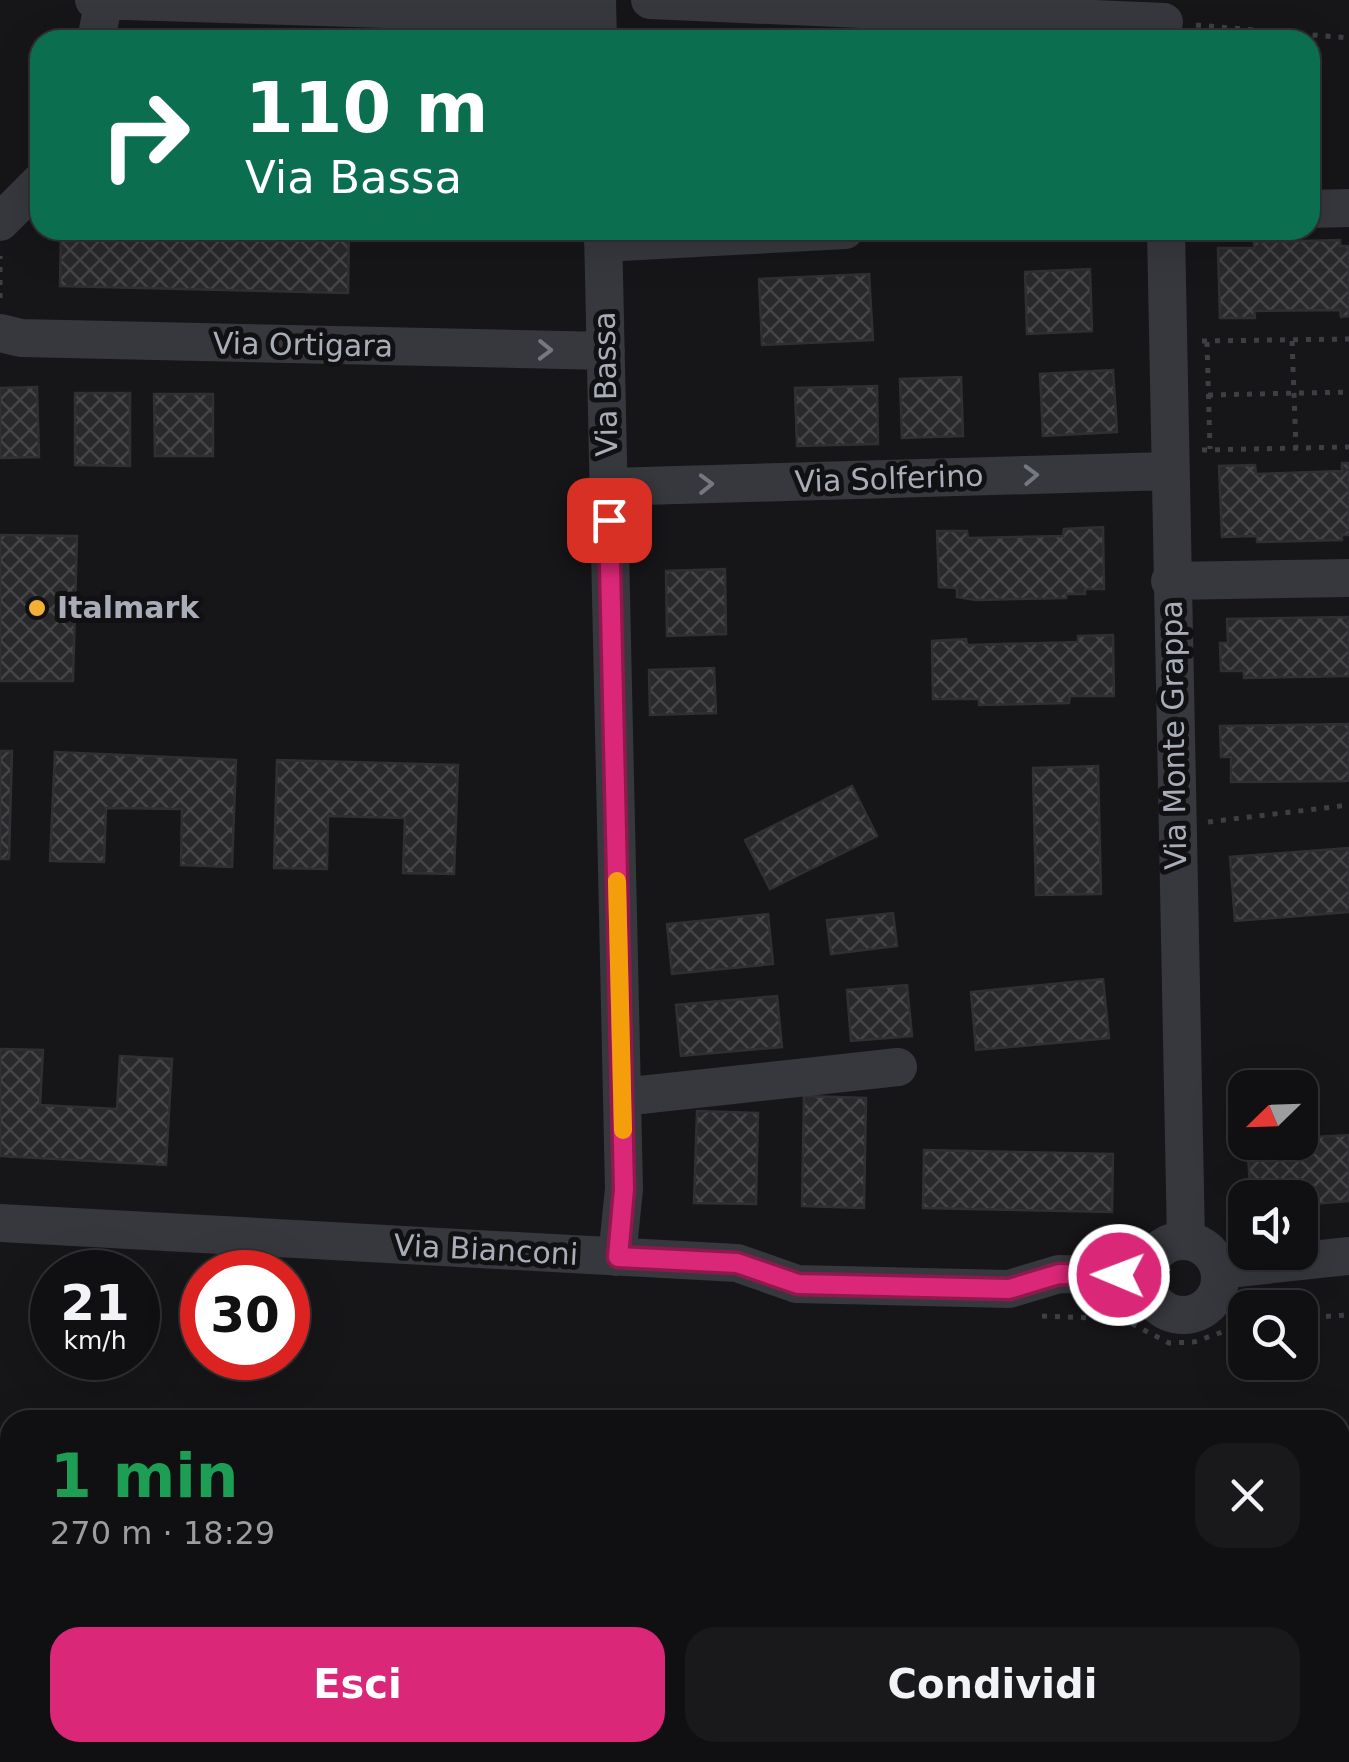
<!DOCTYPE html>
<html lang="it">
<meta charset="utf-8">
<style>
:root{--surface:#101012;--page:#19191b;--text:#f1f3f6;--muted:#9c9d9f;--line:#303032;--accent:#db2777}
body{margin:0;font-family:"DejaVu Sans",sans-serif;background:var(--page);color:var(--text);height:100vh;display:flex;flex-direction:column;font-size:38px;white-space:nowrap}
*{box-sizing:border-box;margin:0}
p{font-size:32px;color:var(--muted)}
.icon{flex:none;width:55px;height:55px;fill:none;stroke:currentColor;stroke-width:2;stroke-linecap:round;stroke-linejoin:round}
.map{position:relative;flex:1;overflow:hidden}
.sheet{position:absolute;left:0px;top:1410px;width:1350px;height:352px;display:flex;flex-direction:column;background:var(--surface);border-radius:30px 30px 0 0;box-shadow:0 10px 40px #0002,0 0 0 2px var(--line)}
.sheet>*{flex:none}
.hud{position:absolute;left:30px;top:30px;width:1290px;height:210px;border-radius:30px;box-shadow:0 10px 40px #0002,0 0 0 2px var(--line);background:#0b6e4f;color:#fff;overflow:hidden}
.needle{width:65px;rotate:247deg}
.tools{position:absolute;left:1228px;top:1070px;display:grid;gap:20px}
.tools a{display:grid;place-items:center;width:90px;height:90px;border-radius:20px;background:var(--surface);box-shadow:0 10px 40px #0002,0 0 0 2px var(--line);font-size:50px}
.speed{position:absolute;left:30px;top:1250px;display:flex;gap:20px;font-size:50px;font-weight:700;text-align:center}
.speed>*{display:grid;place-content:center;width:130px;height:130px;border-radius:50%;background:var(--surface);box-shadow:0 10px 40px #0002,0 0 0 2px var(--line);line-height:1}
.speed small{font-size:25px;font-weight:400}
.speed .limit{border:15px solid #d22;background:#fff;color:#111}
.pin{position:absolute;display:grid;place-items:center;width:85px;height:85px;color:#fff;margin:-42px;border-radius:20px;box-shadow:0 5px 15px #0006}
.me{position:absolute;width:110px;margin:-55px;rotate:271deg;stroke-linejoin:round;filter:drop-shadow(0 0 8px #0008)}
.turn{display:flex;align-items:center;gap:35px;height:210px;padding:0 50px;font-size:45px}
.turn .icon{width:130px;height:130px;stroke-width:2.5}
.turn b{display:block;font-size:70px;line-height:85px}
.round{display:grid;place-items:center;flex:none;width:105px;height:105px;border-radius:30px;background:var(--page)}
.headline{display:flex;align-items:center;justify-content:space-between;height:170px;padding:0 50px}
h1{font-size:60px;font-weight:700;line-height:75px;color:#1e9e55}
.button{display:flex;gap:20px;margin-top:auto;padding:20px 50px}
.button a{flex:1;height:115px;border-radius:30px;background:var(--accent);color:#fff;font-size:40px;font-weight:700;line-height:115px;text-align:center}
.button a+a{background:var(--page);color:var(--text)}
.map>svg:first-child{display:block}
.building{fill:url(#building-cross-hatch);stroke:#303034;stroke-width:2.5}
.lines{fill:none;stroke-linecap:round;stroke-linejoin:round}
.path{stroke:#3d3f44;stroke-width:5;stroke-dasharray:5 8;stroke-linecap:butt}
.street{stroke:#37383d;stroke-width:38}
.rail{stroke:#4a4c52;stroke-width:8;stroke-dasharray:12 10;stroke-linecap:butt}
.oneway{stroke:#757881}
.route-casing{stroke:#8e194d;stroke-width:25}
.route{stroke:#db2777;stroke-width:18}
.slow{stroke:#f59e0b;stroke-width:18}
.poi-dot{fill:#f2b134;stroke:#111113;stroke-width:4}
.labels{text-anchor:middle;stroke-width:10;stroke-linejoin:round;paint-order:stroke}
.street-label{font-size:30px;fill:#a8adb8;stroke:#111113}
.poi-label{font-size:30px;font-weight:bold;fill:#a8adb8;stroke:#111113;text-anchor:start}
</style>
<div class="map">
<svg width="1349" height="1762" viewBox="0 0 1349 1762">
<defs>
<pattern id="building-cross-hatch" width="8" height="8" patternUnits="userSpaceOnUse" patternTransform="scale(2.5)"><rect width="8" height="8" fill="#29292c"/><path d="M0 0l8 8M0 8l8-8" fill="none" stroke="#454548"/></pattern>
</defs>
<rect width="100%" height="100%" fill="#161618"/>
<path class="building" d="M61,230H349L348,293L60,286Z
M1340,240V246H1349V316L1341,317L1340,310L1254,311L1255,318H1220L1218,248H1254V242Z
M1090,269L1092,331L1027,334L1025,272Z
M869,274L873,340L762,345L759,279Z
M1113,370L1117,432L1043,436L1040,374Z
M961,377L963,436L902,438L900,379Z
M877,386L878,444L797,446L795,388Z
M37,387L39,457L0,458V388Z
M75,393H130V466L75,465Z
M154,394H213V456H155Z
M1342,463H1349V535H1342V540L1257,542V536L1222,537L1219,466L1255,465L1256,474L1342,471Z
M1103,527L1104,589H1085V594H1066V598L976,600L957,597V588L939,587L937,531H967L968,538L1063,536L1064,529Z
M0,535L77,536L73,681H0Z
M725,569L726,634L667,636L666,571Z
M1349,617V676L1244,678V671H1221L1220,643H1228L1227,619Z
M1113,635L1114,696H1070L1069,703L979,705V699H933L932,641L966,639L967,645L1078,642V636Z
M714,668L716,713L650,715L649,670Z
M1349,724V781L1231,782V757H1221L1220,726Z
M0,751H12L9,859H0Z
M55,752L236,760L232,867L181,865L182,809L106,808L104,862L50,861Z
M277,760L458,765L454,874L403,873L405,818L328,816L327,869L274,868Z
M1098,766L1101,894L1036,895L1033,768Z
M852,786L877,836L770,889L745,840Z
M1349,848V912L1235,921L1230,857Z
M893,913L897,946L831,954L827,920Z
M768,914L773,964L672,974L667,924Z
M1103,979L1109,1038L976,1050L971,992Z
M907,985L912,1036L851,1041L847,990Z
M777,996L782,1047L681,1056L676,1005Z
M0,1049L43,1050L40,1105L117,1109L120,1056L172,1059L166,1165L0,1156Z
M804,1096L866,1098L864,1208L802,1206Z
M697,1111L758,1113L756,1204L694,1203Z
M1349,1135V1201L1300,1205V1198H1251L1247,1142H1300V1138Z
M924,1150L1113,1154L1112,1212L923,1208Z
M1340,1652H1349V1762H1258L1257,1752H1340Z
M457,1752H678L695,1762H451Z"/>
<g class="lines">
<path class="path" d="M1196,25L1349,38
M0,298V256
M1202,341L1349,339
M1292,341L1296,448
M1207,342L1210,449
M1208,395L1349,392
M1202,450L1349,447
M1208,822L1349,805
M1042,1316L1123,1319L1169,1343L1194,1342L1245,1324
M1300,1318L1349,1315"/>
<path class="street" d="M94,0L552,14L579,9L594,0
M597,0L598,40
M650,0L1164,22
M96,40L104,0
M1310,209L1349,208
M0,222L40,182
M603,230L624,1189L617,1257
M1166,230L1186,1241
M603,243L845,230
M0,333L21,338L606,351
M609,487L1169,471
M1170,581L1349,578
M622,1097L898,1067
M0,1223L737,1263L797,1284L1009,1289L1059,1274L1146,1276
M1146 1278a37 37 0 1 1 74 0a37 37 0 1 1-74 0Z
M1219,1270L1349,1256
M1340,1595L1349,1594
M1202,1752L1203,1762"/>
<path class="rail" d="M1340,1515L1349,1514
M0,1615L10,1614
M0,1645L10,1644"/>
</g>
<defs><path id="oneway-chevron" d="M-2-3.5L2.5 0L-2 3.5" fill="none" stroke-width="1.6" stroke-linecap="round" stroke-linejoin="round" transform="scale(2.5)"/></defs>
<g class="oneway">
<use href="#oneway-chevron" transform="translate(545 350) rotate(1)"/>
<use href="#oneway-chevron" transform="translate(1031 475) rotate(-2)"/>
<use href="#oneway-chevron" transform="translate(706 484) rotate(-1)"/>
</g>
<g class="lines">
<g class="route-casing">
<path id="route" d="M609,520L624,1189L618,1257L737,1263L798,1284L1009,1289L1059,1274L1119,1275"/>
</g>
<use href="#route" class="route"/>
<path class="slow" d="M617,881L623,1130"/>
</g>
<circle class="poi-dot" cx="37" cy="608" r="10"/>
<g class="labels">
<g class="street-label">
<text transform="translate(303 345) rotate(1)" y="10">Via Ortigara</text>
<text transform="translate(606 384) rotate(-91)" y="10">Via Bassa</text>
<text transform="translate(889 479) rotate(-2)" y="10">Via Solferino</text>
<text transform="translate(1174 735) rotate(-91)" y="10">Via Monte Grappa</text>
<text transform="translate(486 1250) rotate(3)" y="10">Via Bianconi</text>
</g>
<g class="poi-label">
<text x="57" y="618">Italmark</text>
</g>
</g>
</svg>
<div class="tools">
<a><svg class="needle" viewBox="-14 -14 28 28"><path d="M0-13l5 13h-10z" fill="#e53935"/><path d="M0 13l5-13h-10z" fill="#9c9d9f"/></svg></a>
<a><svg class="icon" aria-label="sound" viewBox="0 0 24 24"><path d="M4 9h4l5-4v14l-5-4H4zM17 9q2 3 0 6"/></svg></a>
<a><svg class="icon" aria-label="search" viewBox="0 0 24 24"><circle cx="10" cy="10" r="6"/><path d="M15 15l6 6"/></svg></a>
</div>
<div class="speed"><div>21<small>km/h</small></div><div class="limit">30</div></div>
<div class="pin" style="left:609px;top:520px;background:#d93025"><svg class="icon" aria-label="arrive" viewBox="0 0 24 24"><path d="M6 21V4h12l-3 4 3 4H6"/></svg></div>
<svg class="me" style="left:1119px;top:1275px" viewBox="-20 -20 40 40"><circle r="17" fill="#db2777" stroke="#fff" stroke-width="3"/><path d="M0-11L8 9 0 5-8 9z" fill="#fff"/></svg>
<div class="hud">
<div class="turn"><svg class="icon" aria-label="right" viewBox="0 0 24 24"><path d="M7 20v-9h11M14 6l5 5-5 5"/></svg><div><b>110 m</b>Via Bassa</div></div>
</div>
<section class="sheet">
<div class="headline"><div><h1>1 min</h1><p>270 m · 18:29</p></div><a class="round"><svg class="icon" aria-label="close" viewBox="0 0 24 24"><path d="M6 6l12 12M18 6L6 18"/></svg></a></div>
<div class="button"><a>Esci</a><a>Condividi</a></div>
</section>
</div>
